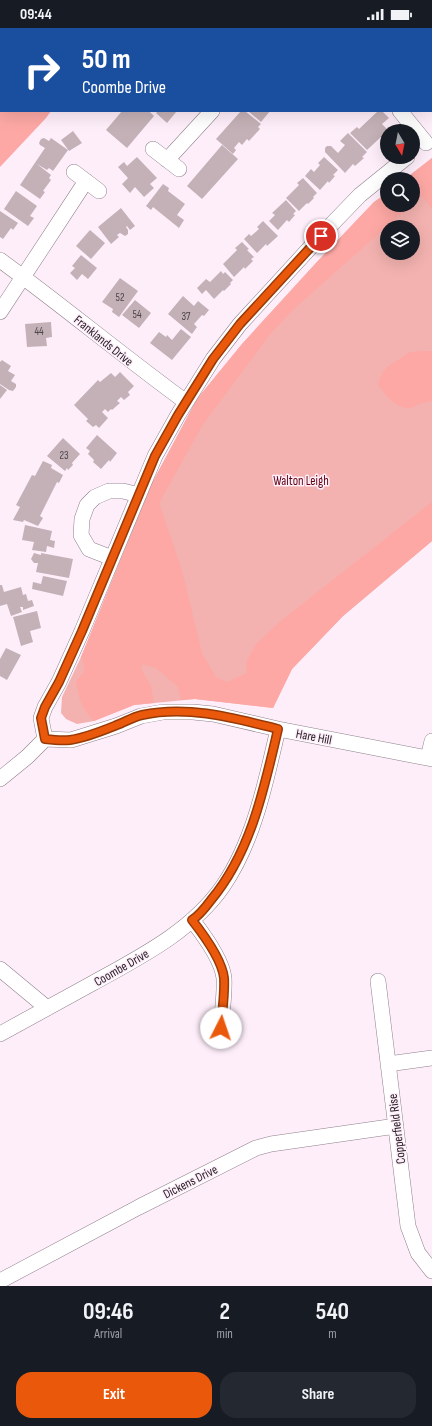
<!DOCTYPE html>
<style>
:root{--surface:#171b24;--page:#242831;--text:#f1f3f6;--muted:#9ea1a6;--accent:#ea580c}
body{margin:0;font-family:"Sofia Sans Condensed",sans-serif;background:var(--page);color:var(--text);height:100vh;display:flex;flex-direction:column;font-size:15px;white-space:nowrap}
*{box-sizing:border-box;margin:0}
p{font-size:13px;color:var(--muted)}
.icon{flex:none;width:22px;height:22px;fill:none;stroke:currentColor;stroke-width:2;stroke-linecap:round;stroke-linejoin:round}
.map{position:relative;height:1258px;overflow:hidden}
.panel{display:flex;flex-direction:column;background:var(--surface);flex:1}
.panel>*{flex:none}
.top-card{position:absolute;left:0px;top:0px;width:432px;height:84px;box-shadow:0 4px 16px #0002;background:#1a4fa0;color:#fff;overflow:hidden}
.needle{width:26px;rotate:170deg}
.controls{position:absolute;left:380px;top:96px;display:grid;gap:8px}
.controls a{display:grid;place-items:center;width:40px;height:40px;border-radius:50%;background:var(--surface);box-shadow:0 4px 16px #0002;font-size:20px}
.pin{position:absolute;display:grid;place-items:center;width:34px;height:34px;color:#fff;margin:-17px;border:2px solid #fff;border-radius:50%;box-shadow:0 1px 4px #0007}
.me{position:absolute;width:44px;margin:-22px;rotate:4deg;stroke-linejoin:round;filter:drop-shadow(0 0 3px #0008)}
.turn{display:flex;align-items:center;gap:14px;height:84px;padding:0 16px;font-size:18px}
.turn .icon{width:52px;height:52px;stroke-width:2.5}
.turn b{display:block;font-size:28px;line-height:34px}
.eta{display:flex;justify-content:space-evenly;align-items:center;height:68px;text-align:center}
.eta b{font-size:24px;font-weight:700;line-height:28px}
.cta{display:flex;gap:8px;margin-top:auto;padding:8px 16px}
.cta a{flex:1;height:46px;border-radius:16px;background:var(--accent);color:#fff;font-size:16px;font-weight:700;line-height:46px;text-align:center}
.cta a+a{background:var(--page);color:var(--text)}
.status{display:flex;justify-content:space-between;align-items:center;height:28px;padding:0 20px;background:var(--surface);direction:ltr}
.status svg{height:11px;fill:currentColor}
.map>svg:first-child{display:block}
.green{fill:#f3b2af;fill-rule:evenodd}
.forest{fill:#fda8a5}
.building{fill:#c4b1b7}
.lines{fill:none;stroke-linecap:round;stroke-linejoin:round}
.minor-casing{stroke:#8e818b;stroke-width:16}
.minor{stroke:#fff;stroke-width:15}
.route-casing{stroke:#983908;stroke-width:10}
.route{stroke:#ea580c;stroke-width:7}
.labels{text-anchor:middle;stroke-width:3;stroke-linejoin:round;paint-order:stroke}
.number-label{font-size:11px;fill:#4f464a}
.street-label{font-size:13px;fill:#282226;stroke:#feeefa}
.park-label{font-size:13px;fill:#600010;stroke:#feeefa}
</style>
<div class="status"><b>09:44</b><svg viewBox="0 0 49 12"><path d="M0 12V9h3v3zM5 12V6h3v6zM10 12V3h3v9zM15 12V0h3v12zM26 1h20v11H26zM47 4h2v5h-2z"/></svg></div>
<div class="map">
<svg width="432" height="1258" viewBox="0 0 432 1258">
<rect width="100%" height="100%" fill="#feeefa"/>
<path class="green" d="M432,130V513L343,588L292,641L273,680L195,671L134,677L94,693L77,696L66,691L61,685L62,669L81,629L151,457L197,371L242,316L316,235L374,174L387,165V177H413V151H405ZM387,199H413V225H387Z"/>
<path class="forest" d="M0,0H41L1,1V83H51L46,90L0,139Z
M432,130V181L422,168L413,175V151H405Z
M387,165V177H411L294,281L271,305L202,398L159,475L182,542L202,625L216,649L227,654L247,645L246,635L255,617L282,592L432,474V513L343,588L292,641L273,680L195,671L181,672L178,659L156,640L143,636L141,641L151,658L154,675L134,677L94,693C81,679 79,671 76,653C85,644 87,641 81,629L151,457L197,371L242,316L316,235L374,174Z
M420,323H432V373C429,373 425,374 422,375C418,376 415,379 410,380C397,381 384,367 378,356L381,348L386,340L410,324Z"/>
<path class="building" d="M122,83H149L154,88L127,120L106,102Z
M158,83H177L167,95L156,85Z
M241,83H245L261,96L258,99L260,101L249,113L247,111L242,117L239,114L234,120L236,122L233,126L216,111Z
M248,83H270L261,94Z
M378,83H382L389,90L382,96L389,103H387V107L383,111L381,109L367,122L350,105L357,99L359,101Z
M73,103L82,115L69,123L61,112Z
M348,105L367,124L362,129L364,130L355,138L353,136L345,145L325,124V120L327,118H331L338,125L345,117L340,113Z
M44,110L49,113L51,110L68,122L53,143L49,140L47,142L37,136L51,147L49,150L51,152L43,163L45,164L40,171L20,157L45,120L40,117L39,115L41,111Z
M222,117L238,131L202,171L187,158Z
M137,129L157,150L150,156L154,160L144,169L135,159L130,165L122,156L128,150L118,139L124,134L127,138Z
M324,129L338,142L333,147L335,148L329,155L328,153L320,162L305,148L311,141L314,144L320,137L318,135Z
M303,150L317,165L313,169L314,170L308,176L307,175L299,183L286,170L299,157L297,155Z
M163,156L169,160L168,163L185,176L177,187L184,192L179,200L153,179L151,182L146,178Z
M16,163L37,178L30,188L34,190L28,198L4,181Z
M286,172L296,183L293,186L295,187L289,194L287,192L278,202L269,193L275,187L272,185Z
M121,180L135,198L130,202L127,198L126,199L128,202V206L125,208L120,205L117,207L119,209L111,216L98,199Z
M0,183L18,195L13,202L11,200L3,211L0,209Z
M263,193L278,208L267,218L266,216L257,225L244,211L249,206L251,208L259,201L257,199Z
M90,202L105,215L91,231L76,218Z
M242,214L249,221L247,222L254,229L251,231L253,233L245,241L244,239L234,249L223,236L237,222L235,220Z
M81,227L97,240L88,251L82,246L77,252L70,245L75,240L72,238Z
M221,243L223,246L225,244L233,252L230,255L231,256L224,263L223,262L214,271L206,262L202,266L197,260L206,251L210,254Z
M120,250L138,263L119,289L112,284L113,281L102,274Z
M183,268L194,278L198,273L209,282L204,288L202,287L194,296L197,299L192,306L168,286Z
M135,272L151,285L139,300L122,287Z
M51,294L52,309L46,310L47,318L27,319L25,296Z
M181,301L191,309L172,332L150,315L159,304L166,309L167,307L172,312Z
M2,332L11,338L8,343L15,347L11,353L16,356V359L13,363L9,362L0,356V334Z
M120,344L134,358L128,364L130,367L124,372L121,369L117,373L120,375L112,382L111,381L108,384L105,381L102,384L108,390L99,400L96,397L93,399L86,393L88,391L74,377L98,352L100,354L111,345L115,349Z
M0,357L7,362L0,371Z
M97,407L117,425L110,434L109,432L101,441L93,434L94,432L88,426L90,423L86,420Z
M63,410L80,426L72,435L73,437L68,442L67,440L65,443L47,428Z
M43,433L52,437L51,440L63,447L59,455L57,454L40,488L43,490L38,498L24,492L23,494L13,492L20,479L16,477L32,447L35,448Z
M25,497L52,503L50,512L55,513L54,520L47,518L46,524L32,522L34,514L22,512Z
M34,525L41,527V525L73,531L69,550L36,544L38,535H34L31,531Z
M43,548L67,553L63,568L32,561L33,554L41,556Z
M0,557H2L4,564L21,559L23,567L26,566L28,573L32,572L34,578L23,582V579H20L22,584L11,588L7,576L0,578Z
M37,583L41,600L30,603L33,614L21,618L13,589Z
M6,620L21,627L7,652L0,648V631Z"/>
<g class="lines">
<g class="minor-casing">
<path id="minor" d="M326,0L327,1
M286,1L287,0
M400,83L426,115
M153,121L179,141
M167,132L212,83
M74,144L99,163
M0,232C63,278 123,328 186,374
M0,284L86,153
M112,530L89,521L81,507L82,491L87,477L95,469L109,463H123L139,467
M45,711L41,690L45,679L59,654L82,603L155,428L178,387L213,331L240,296L330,198L360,167L407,129
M428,730L432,713
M0,751L27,729L45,711L71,712L116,698L141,688L163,684H193L213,686L278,701L432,731
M192,892C203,906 222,932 224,950C225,964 222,985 221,1000
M0,941L47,980
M378,953L408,1198L418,1225L432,1243
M0,1006C31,989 62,972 93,955C140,929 192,903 223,858C254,813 266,753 278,701
M388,1036L432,1030
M0,1253L139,1179L256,1120L271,1116L396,1098"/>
</g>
<use href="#minor" class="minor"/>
</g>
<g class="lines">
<g class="route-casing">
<path id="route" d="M221,1000C222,985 225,964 224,950C222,932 203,906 192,892C200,887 205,880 211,872C251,824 264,761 278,701C234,690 188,677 142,687C133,689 125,694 117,697C102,703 85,710 70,712C62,713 53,712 45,711L41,690L45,679L59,654L82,603L155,428L178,387L213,331L240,296L321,208"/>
</g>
<use href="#route" class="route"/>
</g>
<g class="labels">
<g class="number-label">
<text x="120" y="273">52</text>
<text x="137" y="290">54</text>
<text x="186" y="292">37</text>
<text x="39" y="307">44</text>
<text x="64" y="431">23</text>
</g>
<g class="street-label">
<text transform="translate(104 312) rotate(39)" y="5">Franklands Drive</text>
<text transform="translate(314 708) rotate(11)" y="5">Hare Hill</text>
<text transform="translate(121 939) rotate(-30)" y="5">Coombe Drive</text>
<text transform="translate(396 1101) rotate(-97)" y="5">Copperfield Rise</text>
<text transform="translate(190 1153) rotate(-27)" y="5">Dickens Drive</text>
</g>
<g class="park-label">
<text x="301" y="457">Walton Leigh</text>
</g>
</g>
</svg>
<div class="controls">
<a><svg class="needle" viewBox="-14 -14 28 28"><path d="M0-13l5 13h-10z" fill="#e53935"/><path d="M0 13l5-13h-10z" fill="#9ea1a6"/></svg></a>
<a><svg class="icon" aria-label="search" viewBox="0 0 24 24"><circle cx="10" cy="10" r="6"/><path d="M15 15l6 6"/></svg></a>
<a><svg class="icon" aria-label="layers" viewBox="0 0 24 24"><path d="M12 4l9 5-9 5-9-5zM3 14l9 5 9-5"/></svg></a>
</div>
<div class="pin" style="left:321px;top:208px;background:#d93025"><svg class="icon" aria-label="arrive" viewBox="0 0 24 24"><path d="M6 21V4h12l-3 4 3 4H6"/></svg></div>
<svg class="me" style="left:221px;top:1000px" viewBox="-20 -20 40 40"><circle r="19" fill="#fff"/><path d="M0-13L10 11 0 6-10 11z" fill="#ea580c"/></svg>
<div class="top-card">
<div class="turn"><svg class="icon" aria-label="right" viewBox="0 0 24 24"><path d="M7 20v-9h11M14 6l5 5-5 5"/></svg><div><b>50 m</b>Coombe Drive</div></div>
</div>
</div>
<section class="panel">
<div class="eta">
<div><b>09:46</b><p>Arrival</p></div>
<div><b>2</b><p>min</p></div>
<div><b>540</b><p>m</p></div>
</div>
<div class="cta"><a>Exit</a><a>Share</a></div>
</section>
